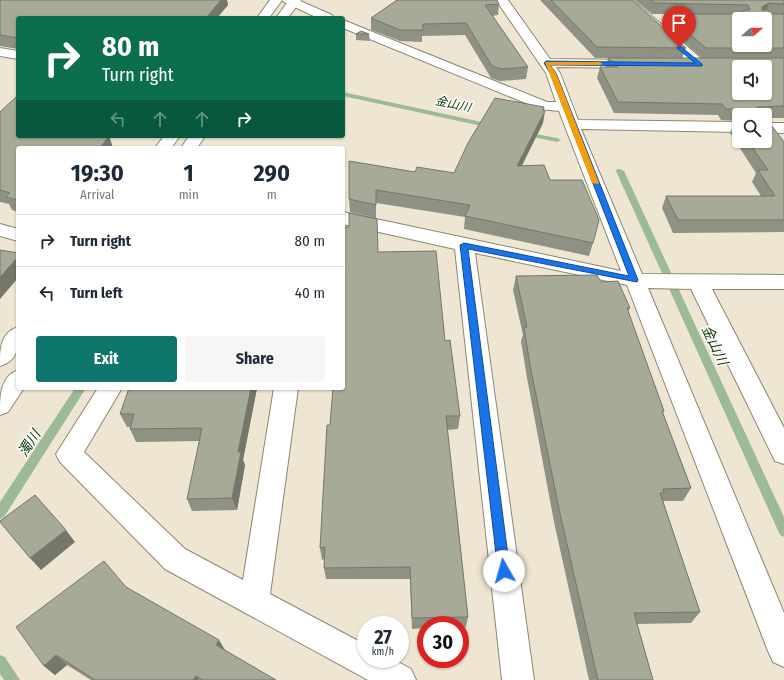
<!DOCTYPE html>
<meta charset="utf-8">
<style>
:root{--surface:#fff;--page:#f6f6f7;--text:#1f2937;--muted:#747a83;--line:#e0e1e3;--accent:#0f766e}
body{margin:0;font-family:"Fira Sans Condensed","Noto Sans JP",sans-serif;background:var(--page);color:var(--text);height:100vh;display:flex;flex-direction:column;font-size:15px;white-space:nowrap}
*{box-sizing:border-box;margin:0}
p{font-size:13px;color:var(--muted)}
.icon{flex:none;width:22px;height:22px;fill:none;stroke:currentColor;stroke-width:2;stroke-linecap:round;stroke-linejoin:round}
.map{position:relative;flex:1;overflow:hidden}
.side{position:absolute;left:16px;top:146px;width:329px;height:244px;display:flex;flex-direction:column;background:var(--surface);border-radius:4px;box-shadow:0 1px 3px #0004}
.side>*{flex:none}
.banner{position:absolute;left:16px;top:16px;width:329px;height:122px;border-radius:4px;box-shadow:0 1px 3px #0004;background:#0b6e4f;color:#fff;overflow:hidden}
.needle{width:26px;rotate:70deg}
.buttons{position:absolute;left:732px;top:12px;display:grid;gap:8px}
.buttons a{display:grid;place-items:center;width:40px;height:40px;border-radius:4px;background:var(--surface);box-shadow:0 1px 3px #0004;font-size:20px}
.speed{position:absolute;left:357px;top:616px;display:flex;gap:8px;font-size:20px;font-weight:700;text-align:center}
.speed>*{display:grid;place-content:center;width:52px;height:52px;border-radius:50%;background:var(--surface);box-shadow:0 1px 3px #0004;line-height:1}
.speed small{font-size:10px;font-weight:400}
.speed .limit{border:6px solid #d22;background:#fff;color:#111}
.pin{position:absolute;display:grid;place-items:center;width:34px;height:34px;color:#fff;margin:-41px -17px;border-radius:50% 50% 50% 0;rotate:-45deg;box-shadow:0 0 4px #0007}
.pin .icon{rotate:45deg}
.me{position:absolute;width:44px;margin:-22px;rotate:353deg;stroke-linejoin:round;filter:drop-shadow(0 0 3px #0008)}
.turn{display:flex;align-items:center;gap:14px;height:84px;padding:0 20px;font-size:18px}
.turn .icon{width:52px;height:52px;stroke-width:2.5}
.turn b{display:block;font-size:28px;line-height:34px}
.lanes{display:flex;align-items:center;height:38px;padding:0 20px;background:#0003;justify-content:center;gap:20px;direction:ltr}
.lanes .off{opacity:.35}
.eta{display:flex;justify-content:space-evenly;align-items:center;height:68px;text-align:center}
.eta b{font-size:24px;font-weight:700;line-height:28px}
.primary-button{display:flex;gap:8px;margin-top:auto;padding:8px 20px}
.primary-button a{flex:1;height:46px;border-radius:4px;background:var(--accent);color:#fff;font-size:16px;font-weight:700;line-height:46px;text-align:center}
.primary-button a+a{background:var(--page);color:var(--text)}
ul{padding:0;list-style:none}
li{display:flex;align-items:center;gap:12px;height:52px;padding:0 20px;border-top:1px solid var(--line)}
li div{flex:1}
li b{display:block;font-size:15px}
li em{font-style:normal}
.map>svg:first-child{display:block}
.lines{fill:none;stroke-linecap:round;stroke-linejoin:round}
.stream{fill:#9dba98;fill-rule:evenodd}
.minor-casing{stroke:#8d8674;stroke-width:2}
.highway-casing{stroke:#8d8674;stroke-width:2}
.minor{fill:#fff;fill-rule:evenodd}
.highway{fill:#fff;fill-rule:evenodd}
.wall{fill:#8f9282}
.shaded-wall{fill:#74776a}
.building{fill:#a6aa97;stroke:#74776a;fill-rule:evenodd}
.route{fill:#1a73e8;stroke:#114b97}
.slow{fill:#f59e0b}
.labels{text-anchor:middle;stroke-width:3;stroke-linejoin:round;paint-order:stroke}
.far-water-label{font-size:12px;font-style:italic;fill:#093304;stroke:#fff}
.water-label{font-size:14px;font-style:italic;fill:#093304;stroke:#fff}
</style>
<div class="map">
<svg width="784" height="680" viewBox="0 0 784 680">
<rect width="100%" height="100%" fill="#eee6d2"/>
<g class="lines">
<path class="stream" d="M343,92L491,124L494,126L491,128L343,96Z
M520,131L557,138L561,140L557,142L523,135H520Z
M617,169H620L624,171L784,517V537L780,535L616,171Z
M75,388H86L4,517L0,519V502Z
M0,655L5,657L20,680H4L0,674Z"/>
<g class="minor-casing">
<path id="minor" d="M282,0H298L332,15L334,18H318L284,2Z
M496,0H508L550,59L637,60L642,61L644,64L642,67L637,68L556,67L560,73L578,120L739,122V132L581,129L642,274L784,275V289H712L784,428V464L775,461L691,289L648,288L784,613V667L773,662L768,651L627,285L475,253L534,680H502L455,249L343,224V212L621,271L559,111L540,109L343,28V20L547,102H556L546,73Z
M620,0H633L705,62L707,65L705,68H695Z
M0,48L18,51V59L0,56Z
M765,123H784V133H765Z
M0,224L18,229V241L0,236Z
M98,388H122L84,452L185,549L243,580L274,388H298L270,594L366,645V659H393L411,669L416,680H368L165,569L60,462L56,454Z"/>
</g>
<g class="highway-casing">
<path id="highway" d="M270,0H282L269,18H257Z
M289,0H301L288,18H276Z
M164,136H180L171,148H155Z
M189,136H205L197,148H181Z
M18,327C18,345 20,360 0,366C0,349 0,333 18,327Z
M18,370V388H24L8,412L0,415C0,396 0,377 18,370Z"/>
</g>
<use href="#minor" class="minor"/>
<use href="#highway" class="highway"/>
</g>
<path class="wall" d="M0,0H227L228,5L217,18H18V49L0,46Z
M397,0L499,4L498,15L492,16L528,67L526,79L500,81L491,78L465,35L422,36V42L400,41L371,30V18Z
M540,0H632L686,48L682,58H702L663,24L666,14H685H652L635,0H784V118H766L784,142V232L673,233L662,208L666,196H761L752,182L756,173L730,133L735,122L739,121V141H765V115H739V121L721,120L718,115L614,113L597,78L600,67H606L608,58H595Z
M356,34H369L370,41L356,40Z
M543,111V123L522,166L550,180L593,243L589,256L464,229L465,217L376,203V218L350,212L349,199L415,172L454,173Z
M0,112L18,136H109L113,148H18V212L12,210L9,204L0,202Z
M349,227L378,252L445,341L460,416L458,429L447,430L468,617L466,627L460,628V625H426V628L412,629L410,579H326L324,568V559L322,560L320,548L330,425Z
M516,276L601,282L630,308L628,311L664,411L663,413L691,488L683,501H663L700,612L691,623L637,624L653,680H589L554,522L527,378L521,341L523,335L513,290Z
M257,388L243,460L245,465L237,510L192,511L187,499L200,441L136,442L130,429V427H127L120,414Z
M126,587L224,650L276,680H91L67,665L55,675L44,666Z"/>
<path class="shaded-wall" d="M221,0H227L228,5L217,18H206Z
M769,3L765,14L758,18L762,7Z
M544,107L543,116L545,111L543,123L515,178L517,166Z
M109,136L113,148H100Z
M18,257V278L0,299V277Z
M251,388H257L243,460L245,465L237,510L232,498L238,452Z
M66,530L75,542L41,570L30,558Z
M219,640L225,650L221,655L216,645Z
M56,655L67,665L55,675L44,666Z
M196,676L199,680H193Z"/>
<path class="building" d="M0,0H221L206,18H18V38L0,35Z
M397,0H497L499,4L485,5L528,67L501,69L492,66L466,23L423,24V30H400L371,18Z
M551,0H632L686,48L597,47Z
M650,0H784V4L769,3L762,7V10H768L769,14H784V48H706L666,14H743L744,10H750L748,5L654,3ZM739,19H765V45H739Z
M361,31L369,34H356Z
M608,58H784V106L757,107L763,115H745V109H726L722,104L618,102L600,67H618ZM739,67H765V93H739Z
M18,95V136H109L100,148H18V200L5,197L10,193L0,190V112Z
M495,98L544,107L543,111H545L517,166L544,165L550,180H582L599,220L593,243L465,216L470,205L376,190V205L349,199V161L415,172L417,167L454,173L468,143Z
M765,117L784,142V220H678L666,196H775L758,170H768L748,141H765Z
M739,121V128L735,122Z
M349,213L377,219L378,252L436,251L445,341L450,340L460,416H446L468,617L412,618L410,567L324,568L325,547L320,548L327,425H330L333,388H343V227H349Z
M0,250L18,253V257L0,277Z
M597,275L601,282L618,281L630,308H627L664,411H662L691,488L663,489L664,493H660L700,612L634,613L653,680H598L559,509L530,365L524,327H527L516,276Z
M129,388H251L238,452H241L232,498L187,499L202,428L130,429L134,414H120Z
M35,495L66,530L30,558L0,522V521Z
M104,561L126,587L219,640L216,645L276,680H203L196,676L193,680H95L56,655L44,666L16,627Z"/>
<path class="route" d="M679,45L702,64V66L550,65L556,73L638,280L637,282L468,249L510,571L509,576L504,577L500,576L498,571L460,245L464,243L629,276L550,73L544,63L546,61L695,63L677,48Z"/>
<path class="slow" d="M545,62H600L603,64L600,65H550L556,73L599,183L598,184L592,183Z"/>
<g class="labels">
<g class="far-water-label">
<text transform="translate(453 104) rotate(12)" y="4">金山川</text>
</g>
<g class="water-label">
<text transform="translate(715 345) rotate(65)" y="5">金山川</text>
<text transform="translate(29 443) rotate(-57)" y="5">濁川</text>
</g>
</g>
</svg>
<div class="buttons">
<a><svg class="needle" viewBox="-14 -14 28 28"><path d="M0-13l5 13h-10z" fill="#e53935"/><path d="M0 13l5-13h-10z" fill="#747a83"/></svg></a>
<a><svg class="icon" aria-label="sound" viewBox="0 0 24 24"><path d="M4 9h4l5-4v14l-5-4H4zM17 9q2 3 0 6"/></svg></a>
<a><svg class="icon" aria-label="search" viewBox="0 0 24 24"><circle cx="10" cy="10" r="6"/><path d="M15 15l6 6"/></svg></a>
</div>
<div class="speed"><div>27<small>km/h</small></div><div class="limit">30</div></div>
<div class="pin" style="left:679px;top:47px;background:#d93025"><svg class="icon" aria-label="arrive" viewBox="0 0 24 24"><path d="M6 21V4h12l-3 4 3 4H6"/></svg></div>
<svg class="me" style="left:504px;top:571px" viewBox="-20 -20 40 40"><circle r="19" fill="#fff"/><path d="M0-13L10 11 0 6-10 11z" fill="#1a73e8"/></svg>
<div class="banner">
<div class="turn"><svg class="icon" aria-label="right" viewBox="0 0 24 24"><path d="M7 20v-9h11M14 6l5 5-5 5"/></svg><div><b>80 m</b>Turn right</div></div>
<div class="lanes"><svg class="icon off" aria-label="left" viewBox="0 0 24 24"><path d="M17 20v-9H6M10 6l-5 5 5 5"/></svg><svg class="icon off" aria-label="ahead" viewBox="0 0 24 24"><path d="M12 20V5M6 11l6-6 6 6"/></svg><svg class="icon off" aria-label="ahead" viewBox="0 0 24 24"><path d="M12 20V5M6 11l6-6 6 6"/></svg><svg class="icon" aria-label="right" viewBox="0 0 24 24"><path d="M7 20v-9h11M14 6l5 5-5 5"/></svg></div>
</div>
<section class="side">
<div class="eta">
<div><b>19:30</b><p>Arrival</p></div>
<div><b>1</b><p>min</p></div>
<div><b>290</b><p>m</p></div>
</div>
<ul>
<li><svg class="icon" aria-label="right" viewBox="0 0 24 24"><path d="M7 20v-9h11M14 6l5 5-5 5"/></svg><div><b>Turn right</b></div><em>80 m</em></li>
<li><svg class="icon" aria-label="left" viewBox="0 0 24 24"><path d="M17 20v-9H6M10 6l-5 5 5 5"/></svg><div><b>Turn left</b></div><em>40 m</em></li>
</ul>
<div class="primary-button"><a>Exit</a><a>Share</a></div>
</section>
</div>
